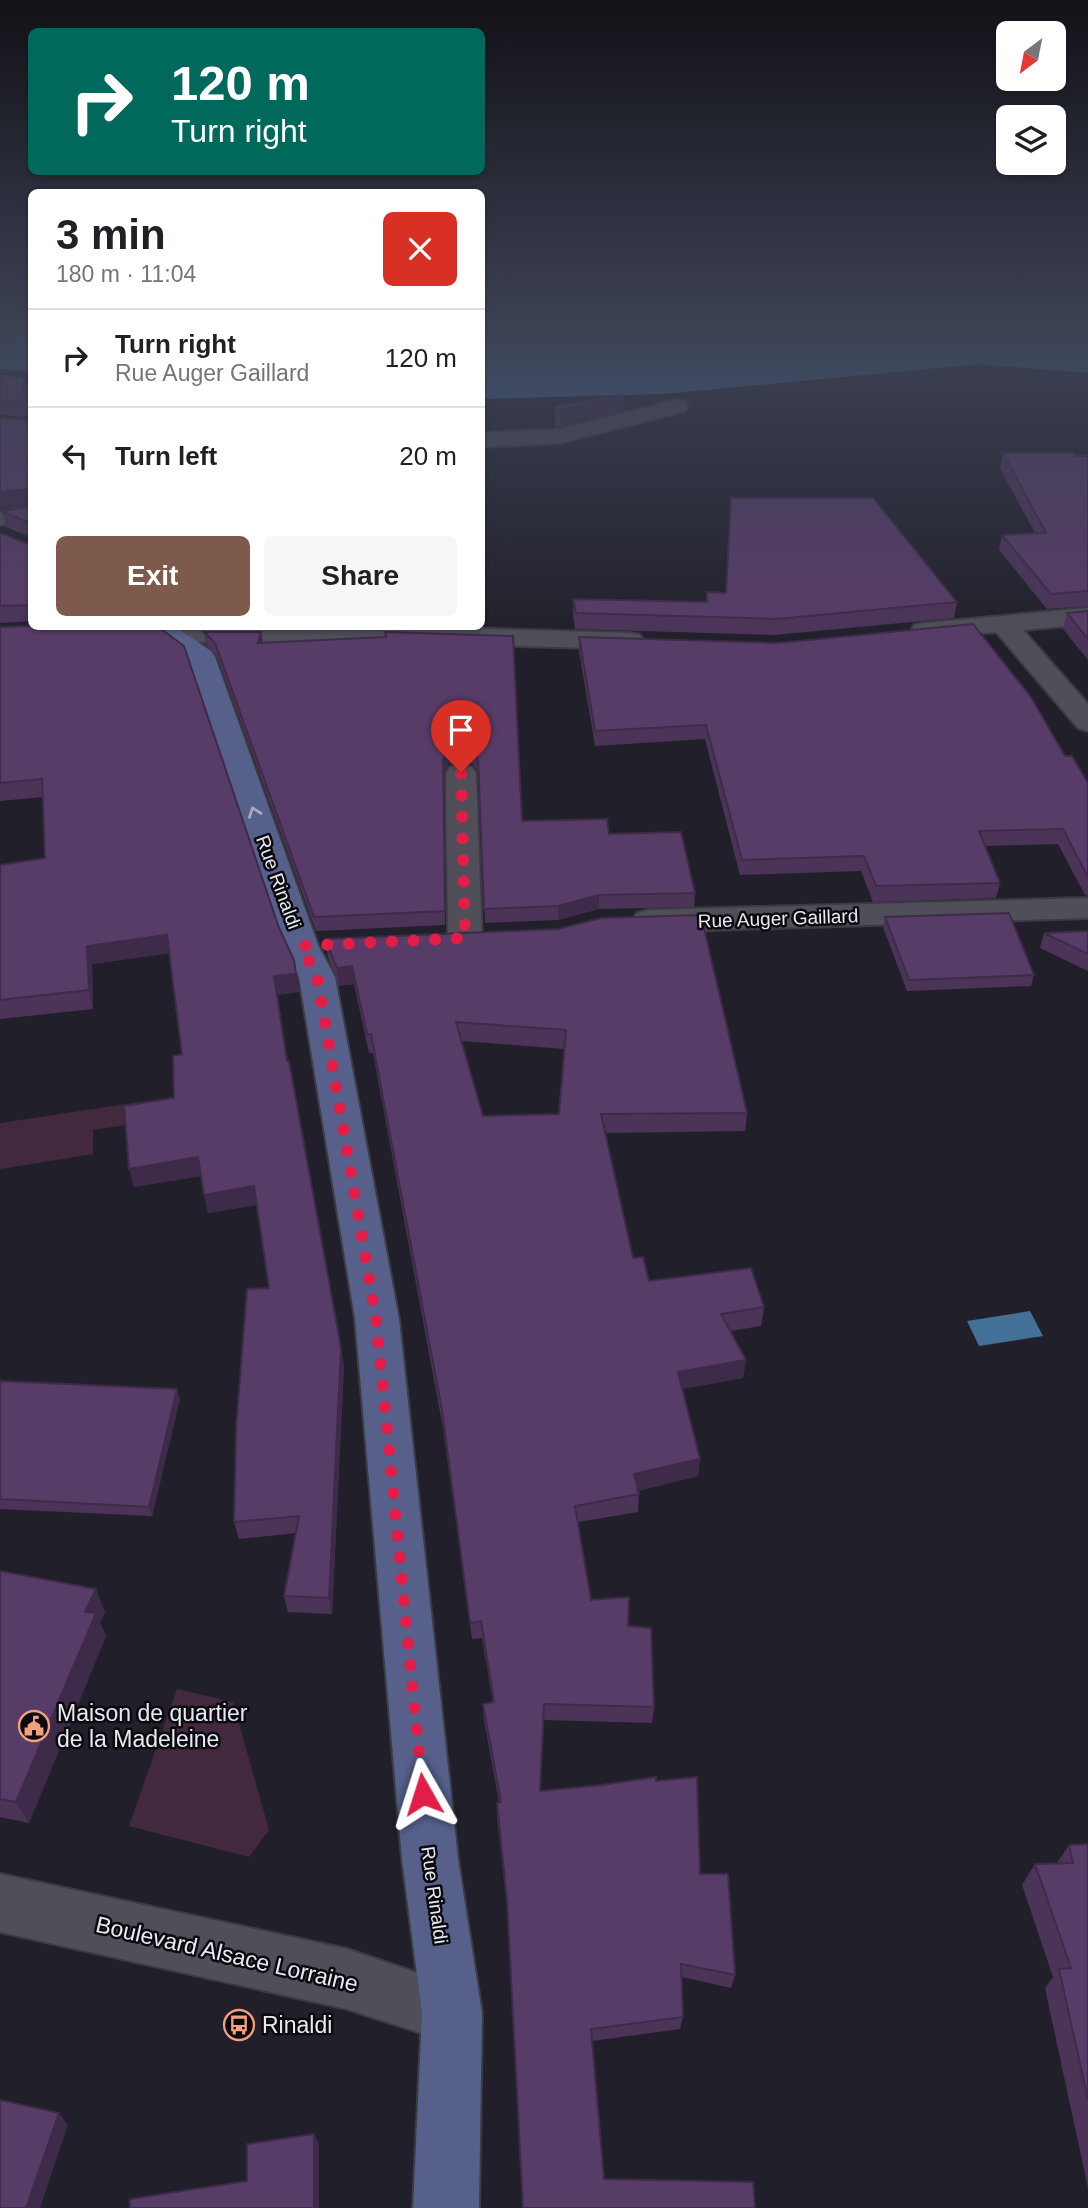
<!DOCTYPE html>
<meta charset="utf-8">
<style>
:root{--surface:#fff;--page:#f6f6f6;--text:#202124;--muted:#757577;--line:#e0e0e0;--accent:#7e5a4d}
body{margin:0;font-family:Arial,sans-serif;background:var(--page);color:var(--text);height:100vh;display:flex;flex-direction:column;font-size:26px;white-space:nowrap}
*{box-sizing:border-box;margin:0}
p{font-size:23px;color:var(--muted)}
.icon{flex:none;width:38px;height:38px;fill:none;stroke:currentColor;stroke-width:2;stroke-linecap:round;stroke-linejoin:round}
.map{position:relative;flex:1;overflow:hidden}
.sheet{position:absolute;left:28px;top:189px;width:457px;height:441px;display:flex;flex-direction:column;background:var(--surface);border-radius:10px;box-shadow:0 2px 5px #0004}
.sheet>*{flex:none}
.hud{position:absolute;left:28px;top:28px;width:457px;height:147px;border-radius:10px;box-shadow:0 2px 5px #0004;background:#00695c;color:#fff;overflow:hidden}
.needle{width:46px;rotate:212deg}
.tools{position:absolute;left:996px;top:21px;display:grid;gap:14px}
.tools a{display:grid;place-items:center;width:70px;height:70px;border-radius:10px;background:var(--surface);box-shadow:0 2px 5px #0004;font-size:35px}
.pin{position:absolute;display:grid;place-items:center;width:60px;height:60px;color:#fff;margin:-72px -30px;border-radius:50% 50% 50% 0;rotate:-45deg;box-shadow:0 0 7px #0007}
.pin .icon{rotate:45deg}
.me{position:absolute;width:77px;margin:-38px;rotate:354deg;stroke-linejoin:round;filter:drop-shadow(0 0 5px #0008)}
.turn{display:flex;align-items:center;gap:24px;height:147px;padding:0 28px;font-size:32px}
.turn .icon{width:91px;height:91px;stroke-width:2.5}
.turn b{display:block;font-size:49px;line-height:60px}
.round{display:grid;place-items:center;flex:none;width:74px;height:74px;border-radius:10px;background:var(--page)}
.overview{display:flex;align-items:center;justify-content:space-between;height:119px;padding:0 28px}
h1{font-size:42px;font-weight:600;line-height:52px}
.button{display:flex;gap:14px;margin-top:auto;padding:14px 28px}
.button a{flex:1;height:80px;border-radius:10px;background:var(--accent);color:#fff;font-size:28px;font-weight:600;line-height:80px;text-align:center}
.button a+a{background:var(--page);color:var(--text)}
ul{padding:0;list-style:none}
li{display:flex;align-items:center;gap:21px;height:98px;padding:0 28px;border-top:2px solid var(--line)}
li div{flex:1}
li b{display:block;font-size:26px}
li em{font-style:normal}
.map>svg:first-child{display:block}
.green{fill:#43293d}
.water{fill:#437097}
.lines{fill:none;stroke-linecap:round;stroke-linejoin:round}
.street-casing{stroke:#3c3b43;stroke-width:4}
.secondary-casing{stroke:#3c3b43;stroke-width:4}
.street{fill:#4f4e59;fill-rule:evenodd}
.secondary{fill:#56608a;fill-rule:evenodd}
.wall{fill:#4c3459;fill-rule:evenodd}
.shaded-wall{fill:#3e2a49}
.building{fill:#583c68;stroke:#3e2a49;stroke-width:2;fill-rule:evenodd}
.oneway{stroke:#a7abc2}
.route{stroke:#e11d48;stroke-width:12;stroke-dasharray:0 21.6}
.labels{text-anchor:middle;stroke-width:5;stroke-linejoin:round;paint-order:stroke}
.street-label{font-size:19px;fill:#e9e9f0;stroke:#0b0a0f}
.near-poi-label{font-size:23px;fill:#e9e9f0;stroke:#0b0a0f;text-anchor:start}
.near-street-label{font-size:23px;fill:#e9e9f0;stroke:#0b0a0f}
</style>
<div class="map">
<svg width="1088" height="2208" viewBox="0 0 1088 2208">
<rect width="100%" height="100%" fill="#21202a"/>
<path class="green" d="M213,1091L160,1120L93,1130V1154L0,1169V1123Z
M177,1689L233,1702L269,1830L249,1857L129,1826Z"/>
<path class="water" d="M0,331H31V371L0,369Z
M481,331H1088V373L980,364L663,394L481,399Z
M1030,1311L1043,1336L979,1346L967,1321Z"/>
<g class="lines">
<g class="street-casing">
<path id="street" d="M677,400L685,401L688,406L685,411L560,443L481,447V433L560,429Z
M32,507V521L0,525V511Z
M1088,608V624L1023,630L1088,704V731L1078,728L996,632L924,639L914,637L911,631L914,625L924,623Z
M165,626H391L630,633L640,635L644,641L640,647L630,649L368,642H167L157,640L153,634L157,628Z
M461,764L472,767L476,773L482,938L477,946L465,949L453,946L448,938L446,773L450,767Z
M1088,898V918L649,932L637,929L632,921L637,913L649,910Z
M0,1874L347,1949L473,1992L482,2013L473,2034L452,2043L347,2009L0,1932Z"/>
</g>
<g class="secondary-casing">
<path id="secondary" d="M142,626H174L211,651L215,657L318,945L335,977L399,1319L458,1859L482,2013L479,2208H413L422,2013L402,1859L355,1319L299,977L284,945L189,661Z"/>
</g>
<use href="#street" class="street"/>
<use href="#secondary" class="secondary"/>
</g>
<path class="wall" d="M0,376L29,392H32V621L0,623V533L30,545V537L6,527L2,511L30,507V505L0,508L30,420V417L0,415Z
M624,395L623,411L555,427V410Z
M1003,453L1088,456V606L1047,609L999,550L1002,535L1035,533L1000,468Z
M731,498L957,602L954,618L775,635L575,629L573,615V599L707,602L726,593Z
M1088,611V660L1063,629L1067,613Z
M0,627L279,928L296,974L299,992L277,995L287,1061L344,1366L332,1614L288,1612L284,1596L296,1533L239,1539L234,1522L269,1288L256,1205L208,1213L201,1176L134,1187L174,1098L182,1054L169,953L92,964L93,1009L0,1019V865L45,858L43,797L0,801Z
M204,632H261L263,642L513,636L522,821L609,834L695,893L694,907L599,909L558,920L485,923L479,773L473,764L460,761L449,764L443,773L445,925L316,931L217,656L206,645Z
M579,637L1065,756L1088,783V896L1085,895L1058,844L985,846L1000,883L996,898L873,902L861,871L740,875L705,739L595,746L579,651Z
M885,917L1034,975L1031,986L907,991L883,927Z
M558,929L747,1113L745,1131L605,1133L633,1258L649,1281L764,1307L761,1326L730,1331L746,1360L743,1378L682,1389L700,1459L698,1476L638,1491L639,1494L638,1512L578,1522L591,1600L628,1626L654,1707L652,1723L544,1720L540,1791L656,1781L700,1874L735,1975L731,1988L682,1977L683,2017L680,2029L592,2041L523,2208L508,1915L497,1818V1803L499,1802L484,1720L483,1704L493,1703L482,1638L472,1639L443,1428L373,1053H369L354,984L339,986L328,957L325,939ZM462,1041L564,1049L559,1114L483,1116Z
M1088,931V971L1040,948L1044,933Z
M0,1381L180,1399L152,1516L0,1509Z
M0,1571L105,1612L100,1623L106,1636L29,1823L0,1817Z
M1088,1844V2188L1045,1988L1053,1977L1022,1885L1035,1864L1057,1863L1069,1845Z"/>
<path class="shaded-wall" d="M25,377L29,392L21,391Z
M624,395L623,411L560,426V410Z
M30,489L32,505L0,508V492Z
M261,632L263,645L258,643Z
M460,748V761L449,764L443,773L445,925L443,759L449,751Z
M599,895V909L558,920V906Z
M167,935L171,953L92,964L93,1009L89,990L87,946Z
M352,966L354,984L339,986L337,968Z
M296,974L299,992L277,995L274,976Z
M198,1157L202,1176L134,1187L129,1169Z
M254,1186L257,1205L208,1213L204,1195Z
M341,1348L344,1366L332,1614L329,1598Z
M746,1360L743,1378L676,1390L678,1372Z
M177,1389L180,1399L152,1516L149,1507Z
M700,1459L698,1476L633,1492L634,1474Z
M96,1589L105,1612L100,1623L106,1636L29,1823L16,1802L85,1612Z
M544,1704V1720L540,1806V1791Z
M59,2113L68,2125L40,2208H26Z
M314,2134L319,2145V2208H314Z"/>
<path class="building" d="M0,376L25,377L21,391L32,392V605L0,606V533L30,545L29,523L2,511L30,507V489L0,492V418L30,420L31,402L0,401Z
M624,395L560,410H555L556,406Z
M1003,453H1074L1076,456H1088V591L1051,594L1002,535L1046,533Z
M731,498H873L957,602L777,619L576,613L573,599L707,602V592L726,593Z
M1088,611V639L1067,613Z
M973,624L1031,697L1065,756H1072L1088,783V877L1063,829L979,831L1000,883L876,886L864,856L742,860L706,725L595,731L579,637L777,643Z
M32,626H157L184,646L279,928L294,960L296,974L274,976L287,1061H289L341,1348L329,1598L284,1596L299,1516L234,1522L236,1428L247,1289L269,1288L254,1186L204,1195L198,1157L129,1169L124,1106L174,1098L173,1056L182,1054L167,935L87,946L89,990L0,1000V865L45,858L42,779L0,783V627Z
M204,632H261L258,643L386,637L385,632L513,636L522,821L607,819L609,834L681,832L695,893L599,895L558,906L484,909L478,759L472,751L460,748L449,751L443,759L445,911L314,917L215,643Z
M1009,913L1034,975L909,980L885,917Z
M701,915L747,1113L601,1114L633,1258L643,1257L649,1281L751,1268L764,1307L721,1314L746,1360L678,1372L700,1459L634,1474L639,1494L575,1506L591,1600L629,1597L628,1626L651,1628L654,1707L544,1704L540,1791L602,1785L656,1777V1781L697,1777L700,1874H728L735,1975L681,1964L683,2017L591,2029L604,2179L753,2182L755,2208H523L507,1901L497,1803L501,1802L483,1704L494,1702L481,1621L470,1623L442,1410L371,1034H367L352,966L337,968L325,939L558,929L601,918ZM456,1022L566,1030L559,1114L483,1116Z
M1088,931V954L1044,933Z
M0,1381L177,1389L149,1507L0,1499Z
M0,1571L96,1589L85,1612L96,1613L16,1802L0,1799Z
M1088,1844V2100L1059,1969L1071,1968L1035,1864L1073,1863L1069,1845Z
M0,2100L59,2113L26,2208H0Z
M314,2134V2208H130V2199L247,2181V2144Z"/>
<defs><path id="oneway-chevron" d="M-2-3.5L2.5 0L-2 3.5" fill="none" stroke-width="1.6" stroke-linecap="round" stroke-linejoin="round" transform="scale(1.75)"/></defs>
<use class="oneway" href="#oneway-chevron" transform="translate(254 812) rotate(-110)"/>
<linearGradient id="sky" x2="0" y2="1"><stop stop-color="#121217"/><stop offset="0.52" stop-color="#3d4255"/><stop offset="1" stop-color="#3d4255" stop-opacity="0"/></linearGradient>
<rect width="1088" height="640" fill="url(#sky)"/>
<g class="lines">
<path class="route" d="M423,1794L376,1319L317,976L301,946L465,938L461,772"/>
</g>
<defs>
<g id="civic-ring" transform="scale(1.575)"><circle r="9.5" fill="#0b0a0f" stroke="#f2a080" stroke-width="1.5"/><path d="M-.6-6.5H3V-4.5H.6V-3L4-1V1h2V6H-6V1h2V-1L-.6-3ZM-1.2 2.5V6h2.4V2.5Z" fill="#f2a080"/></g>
<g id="bus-ring" transform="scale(1.575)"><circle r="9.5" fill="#0b0a0f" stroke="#f2a080" stroke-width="1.5"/><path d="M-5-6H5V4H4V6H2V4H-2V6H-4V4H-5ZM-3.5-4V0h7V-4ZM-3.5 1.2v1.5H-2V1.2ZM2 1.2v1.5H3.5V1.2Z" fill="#f2a080"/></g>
</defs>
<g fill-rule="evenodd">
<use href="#civic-ring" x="34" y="1726"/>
<use href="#bus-ring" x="239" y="2025"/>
</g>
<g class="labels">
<g class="street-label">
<text transform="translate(279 882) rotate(70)" y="7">Rue Rinaldi</text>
<text transform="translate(778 918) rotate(-2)" y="7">Rue Auger Gaillard</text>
<text transform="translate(435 1895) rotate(82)" y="7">Rue Rinaldi</text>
</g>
<g class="near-poi-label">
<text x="57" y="1721">Maison de quartier<tspan x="57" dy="26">de la Madeleine</tspan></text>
<text x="262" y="2033">Rinaldi</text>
</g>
<g class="near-street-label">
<text transform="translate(227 1954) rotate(13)" y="8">Boulevard Alsace Lorraine</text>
</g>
</g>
</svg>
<div class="tools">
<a><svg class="needle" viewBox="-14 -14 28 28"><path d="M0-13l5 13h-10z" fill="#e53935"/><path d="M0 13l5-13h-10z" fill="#757577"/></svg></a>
<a><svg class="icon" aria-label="layers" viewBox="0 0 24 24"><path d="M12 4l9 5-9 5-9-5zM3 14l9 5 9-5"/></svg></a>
</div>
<div class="pin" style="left:461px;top:772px;background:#d93025"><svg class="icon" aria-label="arrive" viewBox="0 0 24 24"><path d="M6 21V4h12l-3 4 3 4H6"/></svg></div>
<svg class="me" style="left:423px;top:1794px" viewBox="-20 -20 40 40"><path d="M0-17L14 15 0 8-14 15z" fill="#e11d48" stroke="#fff" stroke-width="4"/></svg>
<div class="hud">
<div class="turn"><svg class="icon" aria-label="right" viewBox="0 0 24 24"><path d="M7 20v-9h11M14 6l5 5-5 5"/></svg><div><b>120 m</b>Turn right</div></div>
</div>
<section class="sheet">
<div class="overview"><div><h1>3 min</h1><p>180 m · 11:04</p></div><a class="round" style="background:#d93025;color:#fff"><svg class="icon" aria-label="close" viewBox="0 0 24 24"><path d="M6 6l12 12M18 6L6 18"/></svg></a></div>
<ul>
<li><svg class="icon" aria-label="right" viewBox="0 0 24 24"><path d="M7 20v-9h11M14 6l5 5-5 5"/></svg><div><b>Turn right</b><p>Rue Auger Gaillard</p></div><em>120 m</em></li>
<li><svg class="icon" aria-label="left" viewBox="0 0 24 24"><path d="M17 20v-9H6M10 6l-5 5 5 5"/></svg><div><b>Turn left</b></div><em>20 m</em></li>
</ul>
<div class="button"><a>Exit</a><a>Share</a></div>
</section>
</div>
